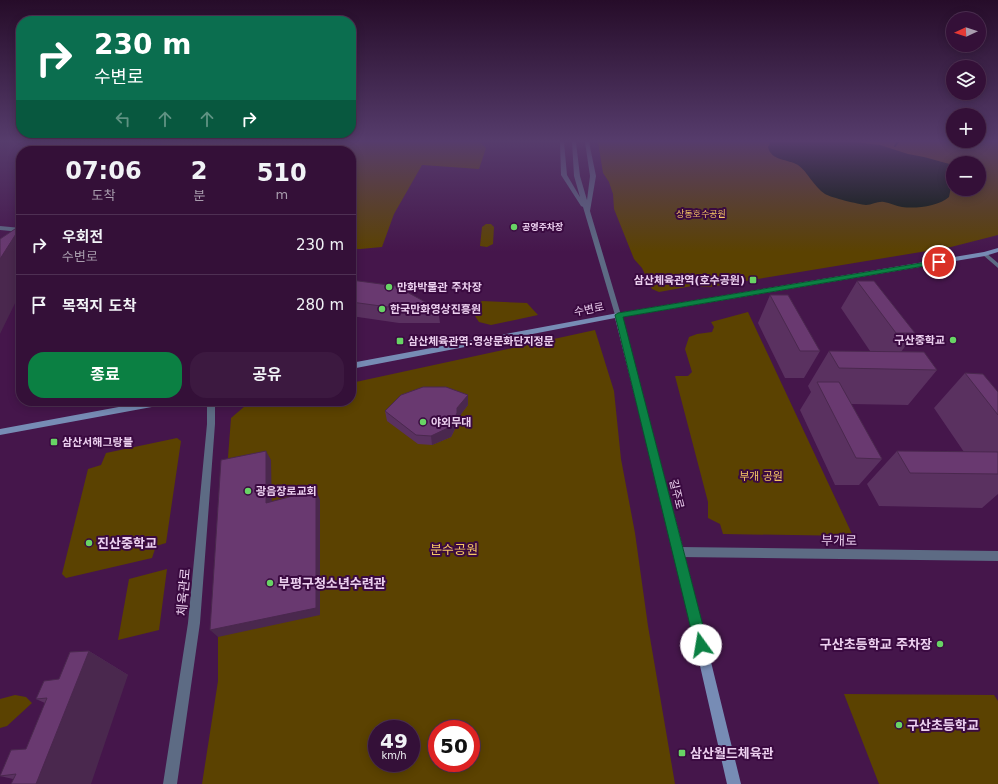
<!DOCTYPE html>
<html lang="ko">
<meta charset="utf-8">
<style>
:root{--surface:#341038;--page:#3c1940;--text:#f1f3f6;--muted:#a99dae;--line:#4e3053;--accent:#0b8043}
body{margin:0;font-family:"DejaVu Sans","Noto Sans KR",sans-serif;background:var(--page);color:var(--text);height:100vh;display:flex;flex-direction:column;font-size:15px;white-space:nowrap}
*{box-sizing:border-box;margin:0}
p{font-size:13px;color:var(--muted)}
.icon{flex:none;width:22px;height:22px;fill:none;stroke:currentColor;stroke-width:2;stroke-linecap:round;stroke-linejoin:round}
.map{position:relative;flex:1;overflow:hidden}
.panel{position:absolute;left:16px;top:146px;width:340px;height:260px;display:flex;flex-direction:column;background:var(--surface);border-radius:16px;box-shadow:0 2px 10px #0003,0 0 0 1px var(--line)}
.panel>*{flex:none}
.banner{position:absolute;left:16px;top:16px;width:340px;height:122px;border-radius:16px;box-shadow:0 2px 10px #0003,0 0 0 1px var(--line);background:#0b6e4f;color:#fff;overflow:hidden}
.needle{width:26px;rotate:267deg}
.fabs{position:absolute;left:946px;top:12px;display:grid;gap:8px}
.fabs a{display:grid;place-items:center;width:40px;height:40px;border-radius:50%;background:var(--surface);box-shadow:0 2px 10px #0003,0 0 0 1px var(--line);font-size:20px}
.speed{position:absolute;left:368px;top:720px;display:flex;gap:8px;font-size:20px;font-weight:700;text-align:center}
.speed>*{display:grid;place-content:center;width:52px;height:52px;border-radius:50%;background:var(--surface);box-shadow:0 2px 10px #0003,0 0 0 1px var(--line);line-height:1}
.speed small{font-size:10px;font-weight:400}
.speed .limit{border:6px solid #d22;background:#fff;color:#111}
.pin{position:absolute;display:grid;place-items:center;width:34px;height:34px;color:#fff;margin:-17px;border:2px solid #fff;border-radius:50%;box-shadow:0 1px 4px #0007}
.me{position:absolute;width:44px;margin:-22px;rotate:347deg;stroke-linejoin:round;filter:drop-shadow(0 0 3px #0008)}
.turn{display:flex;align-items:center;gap:14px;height:84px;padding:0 12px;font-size:18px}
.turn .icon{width:52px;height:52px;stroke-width:2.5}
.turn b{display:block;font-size:28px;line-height:34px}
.lanes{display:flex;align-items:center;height:38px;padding:0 12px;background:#0003;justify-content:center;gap:20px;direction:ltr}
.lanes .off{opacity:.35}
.eta{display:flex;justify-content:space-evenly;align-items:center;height:68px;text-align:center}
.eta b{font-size:24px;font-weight:700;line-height:28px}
.action{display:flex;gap:8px;margin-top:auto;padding:8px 12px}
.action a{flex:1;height:46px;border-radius:16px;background:var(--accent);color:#fff;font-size:16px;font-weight:700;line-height:46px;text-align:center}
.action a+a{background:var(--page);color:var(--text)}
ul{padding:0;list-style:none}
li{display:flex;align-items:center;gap:12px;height:60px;padding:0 12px;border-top:1px solid var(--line)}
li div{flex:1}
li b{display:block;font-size:15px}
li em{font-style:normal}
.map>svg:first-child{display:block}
.green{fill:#5b4201;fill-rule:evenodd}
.water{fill:#011801}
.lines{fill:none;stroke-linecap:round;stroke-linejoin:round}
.stream{stroke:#011801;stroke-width:2}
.tertiary{fill:#5d6b84;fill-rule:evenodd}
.secondary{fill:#778cb5;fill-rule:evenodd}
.wall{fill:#5a3160}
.shaded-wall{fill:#4a284e}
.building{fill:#693970;stroke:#4a284e}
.route{fill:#0b8043;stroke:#07532c}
.poi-dot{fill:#68d465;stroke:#3a0a40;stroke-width:1.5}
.labels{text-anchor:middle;stroke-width:4;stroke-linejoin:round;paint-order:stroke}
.far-park-label{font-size:9px;fill:#f6c665;stroke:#3a0a40}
.far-poi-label{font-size:9px;font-weight:bold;fill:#ecd0ef;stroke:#3a0a40;text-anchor:start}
.poi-label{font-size:11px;font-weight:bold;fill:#ecd0ef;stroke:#3a0a40;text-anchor:start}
.street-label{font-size:11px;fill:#ecd0ef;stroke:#3a0a40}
.park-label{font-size:11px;fill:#f6c665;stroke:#3a0a40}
.near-street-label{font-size:13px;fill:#ecd0ef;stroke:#3a0a40}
.near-poi-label{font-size:13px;font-weight:bold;fill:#ecd0ef;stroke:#3a0a40;text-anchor:start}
.near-park-label{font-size:13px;fill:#f6c665;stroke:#3a0a40}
</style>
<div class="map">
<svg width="998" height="784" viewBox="0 0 998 784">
<rect width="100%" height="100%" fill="#45164b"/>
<path class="green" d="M164,142H480L486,148L479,169L422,165L394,214L382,247L360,249H351V151H195L200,146L161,144Z
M598,142H998V235L951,247L710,287L692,286L659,292L652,289L642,268L634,259L614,209L613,194L609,182L603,173ZM953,163H979V189H953Z
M486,224H491L494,227L493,244L487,247L480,246L482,227Z
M482,301L527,303L538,315L491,325L479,322L475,316L474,307Z
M748,312L853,536L723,534L720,524L708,518V502L675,376H688L692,372L685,349L689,337L697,334L712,332L714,327L711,322Z
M595,330L614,391L621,459L635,533L648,626L675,784H202L218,681V637L227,470L231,418L245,406L269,401H351V383ZM377,729H411V763H377ZM437,729H471V763H437Z
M177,438L181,441L166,543L156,546L152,558L66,578L62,574L88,469L101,465L106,453Z
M167,569L159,630L118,640L129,579Z
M844,694L994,695L998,701V784H879Z
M15,695L26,697L32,703L7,726L0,728V699Z"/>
<path class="water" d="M769,142H855L880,145L908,154L924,157L953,165V176L945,177L951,187L949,197C939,206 916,209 902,207C896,206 890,203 884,202C878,201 872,205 866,205C858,204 832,198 825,194C814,187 807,171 798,165C788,159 771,161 768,147L770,143Z"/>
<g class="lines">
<path class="stream" d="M895,146L898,142"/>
<path class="tertiary" d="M560,142H564L567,175L580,197L574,176L572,142H576L580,176L587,200L590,176L585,142H589L596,176L590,211L621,315L620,317H616L615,315L583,207L581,206L561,175Z
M0,226L21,228V232L0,230Z
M985,252L998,263V268L983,255L982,254Z
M207,401H215V424L200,623L177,784H163L188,623L207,424Z
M679,547L998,551V561L679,557L675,555L674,552L675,549Z"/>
<path class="secondary" d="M998,248V252L985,256L622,317L684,552L741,784H727L674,552L615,318L351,369V363L618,313L984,252Z
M151,401H172L171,403L168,404L0,435V429Z"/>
</g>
<path class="wall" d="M351,280L438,309L440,323H399L351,316Z
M857,281L915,333L901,352L937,370L908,405L851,404L882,459L859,485H835L800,410L811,392L808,386L829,351H870L841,308Z
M770,295L820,351L804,378H785L758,323Z
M965,373L998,392V494L982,508L879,506L867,484L897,451L964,452L934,408Z
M468,405L458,418V423L451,437L432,445L418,444L387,421L385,411Z
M89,651L128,675L13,779L0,776L26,749L45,703L36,699L59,679Z"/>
<path class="shaded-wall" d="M21,226V286L20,288L21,291L0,334V259Z
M468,395V405L458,418V423L451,437L432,445L431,436L457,408Z
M266,451L271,460L272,512L266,503Z
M316,490L320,500V615L218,637L210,630Z
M89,651L128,675L91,784H36Z"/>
<path class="building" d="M129,150L168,151H128Z
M21,225V226L0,259V239Z
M351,280L396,286L438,309L396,308L351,302Z
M857,281H874L915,333H896Z
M770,295H788L820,351H800Z
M829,351L924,352L937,370L839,368Z
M965,373L983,374L998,392V415Z
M817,382H839L882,459L856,458Z
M423,387H446L468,395L457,408V413L450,427L431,436L416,435L385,411L401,395Z
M266,451V503L316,490V608L210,630L221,460Z
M897,451L998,452V474L910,473Z
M89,651L36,784H11L16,774L0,776L11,750L26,749L47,698L36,699L44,681L59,679L70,652Z"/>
<linearGradient id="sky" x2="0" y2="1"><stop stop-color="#260c29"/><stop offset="0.56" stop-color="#563c6c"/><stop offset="1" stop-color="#563c6c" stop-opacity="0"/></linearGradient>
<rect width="998" height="252" fill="url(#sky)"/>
<path class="route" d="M939,260H942V263L623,317L708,645L706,650L701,651L696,650L615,315L618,313Z"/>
<g class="poi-dot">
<circle cx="514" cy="227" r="4"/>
<rect x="749" y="276" width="8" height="8" rx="2"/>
<circle cx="389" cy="287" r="4"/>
<circle cx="382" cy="309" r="4"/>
<circle cx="953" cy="340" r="4"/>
<rect x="396" y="337" width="8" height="8" rx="2"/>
<circle cx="423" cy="422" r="4"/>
<rect x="50" y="438" width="8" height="8" rx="2"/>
<circle cx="248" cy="491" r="4"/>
<circle cx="89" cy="543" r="4"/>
<circle cx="270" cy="583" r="4"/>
<circle cx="940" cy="644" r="4"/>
<circle cx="899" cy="725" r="4"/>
<rect x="678" y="749" width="8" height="8" rx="2"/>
</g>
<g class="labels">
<g class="far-park-label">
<text x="701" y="217">상동호수공원</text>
</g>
<g class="far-poi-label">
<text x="522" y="230">공영주차장</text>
</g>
<g class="poi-label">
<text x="745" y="284" text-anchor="end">삼산체육관역(호수공원)</text>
<text x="397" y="291">만화박물관 주차장</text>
<text x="390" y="313">한국만화영상진흥원</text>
<text x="945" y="344" text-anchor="end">구산중학교</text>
<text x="408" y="345">삼산체육관역.영상문화단지정문</text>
<text x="431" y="426">야외무대</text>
<text x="62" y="446">삼산서해그랑블</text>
<text x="256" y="495">광음장로교회</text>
</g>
<g class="street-label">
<text transform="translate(589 309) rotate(-11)" y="4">수변로</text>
<text transform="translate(677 494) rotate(76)" y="4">길주로</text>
</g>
<g class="park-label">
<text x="761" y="480">부개 공원</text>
</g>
<g class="near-street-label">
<text transform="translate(839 540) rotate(1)" y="5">부개로</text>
<text transform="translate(183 592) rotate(-85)" y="5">체육관로</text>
</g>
<g class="near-poi-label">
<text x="97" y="548">진산중학교</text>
<text x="278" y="588">부평구청소년수련관</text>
<text x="932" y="649" text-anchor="end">구산초등학교 주차장</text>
<text x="907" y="730">구산초등학교</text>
<text x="690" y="758">삼산월드체육관</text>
</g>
<g class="near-park-label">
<text x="454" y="554">분수공원</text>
</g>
</g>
</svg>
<div class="fabs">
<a><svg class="needle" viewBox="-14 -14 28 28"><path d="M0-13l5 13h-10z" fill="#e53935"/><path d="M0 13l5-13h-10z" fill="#a99dae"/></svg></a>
<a><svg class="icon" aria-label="layers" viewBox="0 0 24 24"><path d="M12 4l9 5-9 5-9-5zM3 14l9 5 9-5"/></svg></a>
<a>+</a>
<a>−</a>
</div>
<div class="speed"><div>49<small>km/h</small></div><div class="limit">50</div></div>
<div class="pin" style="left:939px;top:262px;background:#d93025"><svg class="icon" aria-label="arrive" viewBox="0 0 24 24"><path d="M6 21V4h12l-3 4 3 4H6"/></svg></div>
<svg class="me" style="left:701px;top:645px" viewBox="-20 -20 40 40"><circle r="19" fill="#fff"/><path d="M0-13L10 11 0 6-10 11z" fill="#0b8043"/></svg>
<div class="banner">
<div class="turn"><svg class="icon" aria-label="right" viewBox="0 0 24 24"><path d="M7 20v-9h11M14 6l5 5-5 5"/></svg><div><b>230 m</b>수변로</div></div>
<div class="lanes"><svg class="icon off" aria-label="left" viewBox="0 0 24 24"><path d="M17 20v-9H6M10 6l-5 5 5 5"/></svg><svg class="icon off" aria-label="ahead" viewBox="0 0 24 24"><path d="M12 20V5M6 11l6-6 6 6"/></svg><svg class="icon off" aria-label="ahead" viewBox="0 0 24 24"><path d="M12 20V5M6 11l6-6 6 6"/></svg><svg class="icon" aria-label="right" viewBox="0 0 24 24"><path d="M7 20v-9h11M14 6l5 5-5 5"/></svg></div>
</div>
<section class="panel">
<div class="eta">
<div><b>07:06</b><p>도착</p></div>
<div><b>2</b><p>분</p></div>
<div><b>510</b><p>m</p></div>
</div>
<ul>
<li><svg class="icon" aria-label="right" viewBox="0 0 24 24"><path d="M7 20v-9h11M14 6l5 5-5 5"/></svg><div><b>우회전</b><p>수변로</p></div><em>230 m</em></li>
<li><svg class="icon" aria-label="arrive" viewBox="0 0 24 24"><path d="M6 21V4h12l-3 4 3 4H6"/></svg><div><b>목적지 도착</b></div><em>280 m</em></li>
</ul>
<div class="action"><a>종료</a><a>공유</a></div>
</section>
</div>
